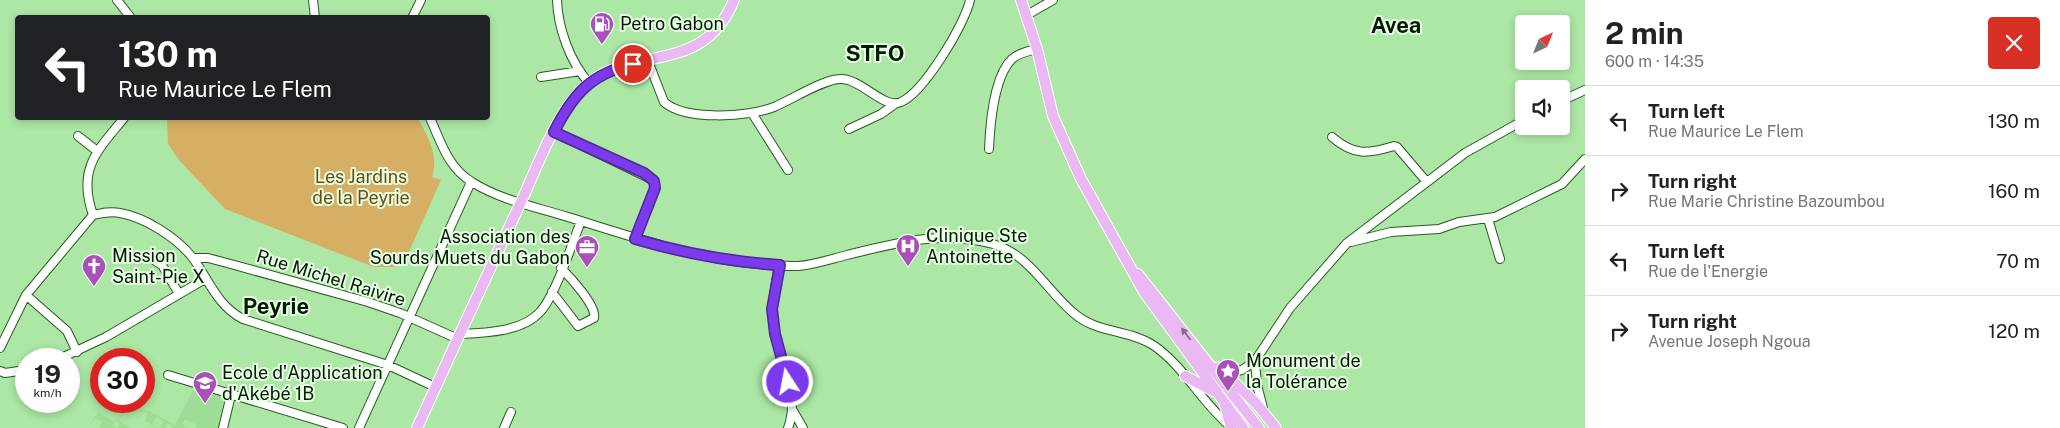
<!DOCTYPE html>
<meta charset="utf-8">
<style>
:root{--surface:#fff;--page:#f2f2f2;--text:#222;--muted:#767676;--line:#e0e0e0}
body{margin:0;font-family:"Public Sans",sans-serif;background:var(--page);color:var(--text);height:100vh;display:flex;flex-direction:column;font-size:19px;white-space:nowrap}
*{box-sizing:border-box;margin:0}
p{font-size:16px;color:var(--muted)}
.icon{flex:none;width:28px;height:28px;fill:none;stroke:currentColor;stroke-width:2;stroke-linecap:round;stroke-linejoin:round}
.map{position:relative;flex:1;overflow:hidden}
.panel{display:flex;flex-direction:column;background:var(--surface);width:475px}
.panel>*{flex:none}
.guide{position:absolute;left:15px;top:15px;width:475px;height:105px;border-radius:5px;box-shadow:0 2px 8px #0003;background:#202124;color:#fff;overflow:hidden}
.needle{width:32px;rotate:43deg}
.fabs{position:absolute;left:1515px;top:15px;display:grid;gap:10px}
.fabs a{display:grid;place-items:center;width:55px;height:55px;border-radius:5px;background:var(--surface);box-shadow:0 2px 8px #0003;font-size:25px}
.speed{position:absolute;left:15px;top:348px;display:flex;gap:10px;font-size:25px;font-weight:700;text-align:center}
.speed>*{display:grid;place-content:center;width:65px;height:65px;border-radius:50%;background:var(--surface);box-shadow:0 2px 8px #0003;line-height:1}
.speed small{font-size:12px;font-weight:400}
.speed .limit{border:8px solid #d22;background:#fff;color:#111}
.pin{position:absolute;display:grid;place-items:center;width:42px;height:42px;color:#fff;margin:-21px;border:2px solid #fff;border-radius:50%;box-shadow:0 1px 5px #0007}
.me{position:absolute;width:55px;margin:-28px;rotate:349deg;stroke-linejoin:round;filter:drop-shadow(0 0 4px #0008)}
.turn{display:flex;align-items:center;gap:18px;height:105px;padding:0 20px;font-size:22px}
.turn .icon{width:65px;height:65px;stroke-width:2.5}
.turn b{display:block;font-size:35px;line-height:42px}
.round{display:grid;place-items:center;flex:none;width:52px;height:52px;border-radius:5px;background:var(--page)}
.headline{display:flex;align-items:center;justify-content:space-between;height:85px;padding:0 20px}
h1{font-size:30px;font-weight:700;line-height:38px}
ul{padding:0;list-style:none}
li{display:flex;align-items:center;gap:15px;height:70px;padding:0 20px;border-top:1px solid var(--line)}
li div{flex:1}
li b{display:block;font-size:19px}
li em{font-style:normal}
main{display:flex;flex:1;min-height:0}
.map>svg:first-child{display:block}
.built{fill:#9ddd95}
.green{fill:#d7af64}
.lines{fill:none;stroke-linecap:round;stroke-linejoin:round}
.minor-casing{stroke:#265c20;stroke-width:10}
.major-casing{stroke:#fff;stroke-width:12}
.minor{stroke:#fff;stroke-width:8}
.major{stroke:#eab8f2;stroke-width:10}
.oneway{fill:#827086}
.route-casing{stroke:#51269a;stroke-width:12}
.route{stroke:#7c3aed;stroke-width:9}
.labels{text-anchor:middle;stroke-width:4;stroke-linejoin:round;paint-order:stroke}
.poi-label{font-size:18px;fill:#041902;stroke:#e6fee3;text-anchor:start}
.park-label{font-size:18px;fill:#6a4d0b;stroke:#e6fee3}
.street-label{font-size:18px;fill:#041902;stroke:#e6fee3}
.district-label{font-size:22px;font-weight:bold;fill:#041902;stroke:#e6fee3}
</style>
<main>
<div class="map">
<svg width="1585" height="428" viewBox="0 0 1585 428">
<rect width="100%" height="100%" fill="#ace7a5"/>
<path class="built" d="M195,387L225,399L218,428H195L197,425L185,419L182,424L189,428H172V426L167,423L165,428H160L164,421L156,417L152,424L159,428H156L145,421L148,412L125,410L119,421L131,428H117L120,423L116,420L112,425L116,428H99L102,422L95,418L88,428L98,412L114,422L116,419L118,421L125,409L149,411L175,425Z"/>
<path class="green" d="M167,118H418C428,137 439,155 432,177L441,180L404,263L392,267H374L225,209L179,160L168,144Z"/>
<g class="lines">
<g class="minor-casing">
<path id="minor" d="M117,0L131,18
M313,0L315,18
M557,0C558,28 570,62 589,83
M1027,15L1053,0
M412,18L421,0
M648,61L664,102C685,121 749,117 774,107C791,100 824,79 840,79C861,78 884,110 901,102C924,92 965,24 970,0
M541,77L580,71
M1561,101L1585,90
M752,113L788,170
M430,118C441,142 448,168 472,182C500,200 536,207 568,217C643,240 717,267 798,266C814,265 831,259 847,255C896,243 943,230 993,244C1031,255 1047,292 1076,315C1098,333 1130,330 1153,345C1184,366 1201,402 1230,426
M849,129L881,114L895,104
M554,132L653,180L655,188L635,239
M78,136L97,151
M1332,137C1354,156 1368,154 1394,146L1397,147L1426,181
M989,149C990,125 994,76 1012,59C1018,53 1029,51 1037,49
M93,215C102,213 111,211 120,213C144,217 176,237 192,257C209,279 216,305 243,319L388,365L435,387
M93,215C77,169 97,151 124,118
M1488,219L1500,259
M1351,242L1391,232L1439,229L1459,222L1495,217L1562,184L1585,159
M193,258H208L227,263L368,302L400,313L458,339
M154,260L162,265L179,294
M779,265C775,288 770,310 775,334C782,363 800,397 788,428
M552,292L578,326L594,318C597,306 570,277 561,268
M26,295L67,331L77,352
M460,334C485,333 522,332 540,312C555,296 572,244 581,221
M0,348L26,295L93,215
M59,359L106,337L205,279
M1255,361L1257,385L1263,408
M0,371L5,373L26,370
M1223,371L1232,372L1242,370L1255,361L1290,308L1347,243L1465,153L1524,120
M168,375L343,428
M792,409L803,428
M223,428L231,395
M359,428L471,182
M504,428L511,412"/>
</g>
<g class="major-casing">
<path id="major" d="M1021,0L1037,49L1053,116L1081,179L1144,292L1243,428
M1138,274L1259,428
M1218,367L1256,403L1276,428
M1185,376L1217,393
M1225,405L1231,428
M417,428C451,353 485,279 520,204C538,166 556,110 589,83C636,45 704,75 734,0"/>
</g>
<use href="#minor" class="minor"/>
<use href="#major" class="major"/>
</g>
<defs><path id="oneway-solid" d="M-6-.8H1V-3.2L6.5 0L1 3.2V.8H-6Z" transform="scale(1.25)"/></defs>
<use class="oneway" href="#oneway-solid" transform="translate(1186 334) rotate(-127)"/>
<g class="lines">
<g class="route-casing">
<path id="route" d="M633,64C591,74 573,94 554,132L644,173L654,181L655,188L635,239C683,253 730,262 780,265L772,309L775,334L788,382"/>
</g>
<use href="#route" class="route"/>
</g>
<defs>
<g id="fuel-pin" transform="scale(1.25)"><path d="M0 17L-7.5 6A9.5 9.5 0 1 1 7.5 6Z" fill="#ab4fba" stroke="#e6fee3"/><path d="M-5.5-6h7V0h2V4h1.3V-2.5L3-4.5l.8-.8L6-3V5H2.5V1h-1V6h-7ZM-4.2-4.7v3.2H.2V-4.7Z" fill="#fff"/></g>
<g id="hospital-pin" transform="scale(1.25)"><path d="M0 17L-7.5 6A9.5 9.5 0 1 1 7.5 6Z" fill="#ab4fba" stroke="#e6fee3"/><path d="M-5-5h3v3.5h4V-5h3V5h-3V1.5h-4V5h-3Z" fill="#fff"/></g>
<g id="office-pin" transform="scale(1.25)"><path d="M0 17L-7.5 6A9.5 9.5 0 1 1 7.5 6Z" fill="#ab4fba" stroke="#e6fee3"/><path d="M-6-3h4V-5.5h4V-3h4V5H-6ZM-1-4.5V-3h2v-1.5ZM-6 0V1H6V0Z" fill="#fff"/></g>
<g id="church-pin" transform="scale(1.25)"><path d="M0 17L-7.5 6A9.5 9.5 0 1 1 7.5 6Z" fill="#ab4fba" stroke="#e6fee3"/><path d="M-1.2-6h2.4v3.5h3.3v2.4h-3.3V6h-2.4V-.1h-3.3v-2.4h3.3Z" fill="#fff"/></g>
<g id="sight-pin" transform="scale(1.25)"><path d="M0 17L-7.5 6A9.5 9.5 0 1 1 7.5 6Z" fill="#ab4fba" stroke="#e6fee3"/><path d="M0-6L1.8-2.2L6-1.7L2.9 1.2L3.7 5.4L0 3.3L-3.7 5.4L-2.9 1.2L-6-1.7L-1.8-2.2Z" fill="#fff"/></g>
<g id="school-pin" transform="scale(1.25)"><path d="M0 17L-7.5 6A9.5 9.5 0 1 1 7.5 6Z" fill="#ab4fba" stroke="#e6fee3"/><path d="M0-5L7-2L0 1L-7-2ZM-4 1L0 2.5L4 1V4Q0 6-4 4Z" fill="#fff"/></g>
</defs>
<g fill-rule="evenodd">
<use href="#fuel-pin" x="602" y="24"/>
<use href="#hospital-pin" x="908" y="246"/>
<use href="#office-pin" x="587" y="247"/>
<use href="#church-pin" x="94" y="266"/>
<use href="#sight-pin" x="1228" y="371"/>
<use href="#school-pin" x="205" y="383"/>
</g>
<g class="labels">
<g class="poi-label">
<text x="620" y="30">Petro Gabon</text>
<text x="926" y="242">Clinique Ste<tspan x="926" dy="21">Antoinette</tspan></text>
<text x="570" y="243" text-anchor="end">Association des<tspan x="570" dy="21">Sourds Muets du Gabon</tspan></text>
<text x="112" y="262">Mission<tspan x="112" dy="21">Saint-Pie X</tspan></text>
<text x="1246" y="367">Monument de<tspan x="1246" dy="21">la Tolérance</tspan></text>
<text x="222" y="379">Ecole d'Application<tspan x="222" dy="21">d'Akébé 1B</tspan></text>
</g>
<g class="park-label">
<text x="361" y="183">Les Jardins<tspan x="361" dy="21">de la Peyrie</tspan></text>
</g>
<g class="street-label">
<text transform="translate(331 278) rotate(17)" y="6">Rue Michel Raivire</text>
</g>
<g class="district-label">
<text x="1396" y="33">Avea</text>
<text x="875" y="61">STFO</text>
<text x="276" y="314">Peyrie</text>
</g>
</g>
</svg>
<div class="fabs">
<a><svg class="needle" viewBox="-14 -14 28 28"><path d="M0-13l5 13h-10z" fill="#e53935"/><path d="M0 13l5-13h-10z" fill="#767676"/></svg></a>
<a><svg class="icon" aria-label="sound" viewBox="0 0 24 24"><path d="M4 9h4l5-4v14l-5-4H4zM17 9q2 3 0 6"/></svg></a>
</div>
<div class="speed"><div>19<small>km/h</small></div><div class="limit">30</div></div>
<div class="pin" style="left:633px;top:64px;background:#d93025"><svg class="icon" aria-label="arrive" viewBox="0 0 24 24"><path d="M6 21V4h12l-3 4 3 4H6"/></svg></div>
<svg class="me" style="left:788px;top:382px" viewBox="-20 -20 40 40"><circle r="17" fill="#7c3aed" stroke="#fff" stroke-width="3"/><path d="M0-11L8 9 0 5-8 9z" fill="#fff"/></svg>
<div class="guide">
<div class="turn"><svg class="icon" aria-label="left" viewBox="0 0 24 24"><path d="M17 20v-9H6M10 6l-5 5 5 5"/></svg><div><b>130 m</b>Rue Maurice Le Flem</div></div>
</div>
</div>
<section class="panel">
<div class="headline"><div><h1>2 min</h1><p>600 m · 14:35</p></div><a class="round" style="background:#d93025;color:#fff"><svg class="icon" aria-label="close" viewBox="0 0 24 24"><path d="M6 6l12 12M18 6L6 18"/></svg></a></div>
<ul>
<li><svg class="icon" aria-label="left" viewBox="0 0 24 24"><path d="M17 20v-9H6M10 6l-5 5 5 5"/></svg><div><b>Turn left</b><p>Rue Maurice Le Flem</p></div><em>130 m</em></li>
<li><svg class="icon" aria-label="right" viewBox="0 0 24 24"><path d="M7 20v-9h11M14 6l5 5-5 5"/></svg><div><b>Turn right</b><p>Rue Marie Christine Bazoumbou</p></div><em>160 m</em></li>
<li><svg class="icon" aria-label="left" viewBox="0 0 24 24"><path d="M17 20v-9H6M10 6l-5 5 5 5"/></svg><div><b>Turn left</b><p>Rue de l'Energie</p></div><em>70 m</em></li>
<li><svg class="icon" aria-label="right" viewBox="0 0 24 24"><path d="M7 20v-9h11M14 6l5 5-5 5"/></svg><div><b>Turn right</b><p>Avenue Joseph Ngoua</p></div><em>120 m</em></li>
</ul>
</section>
</main>
